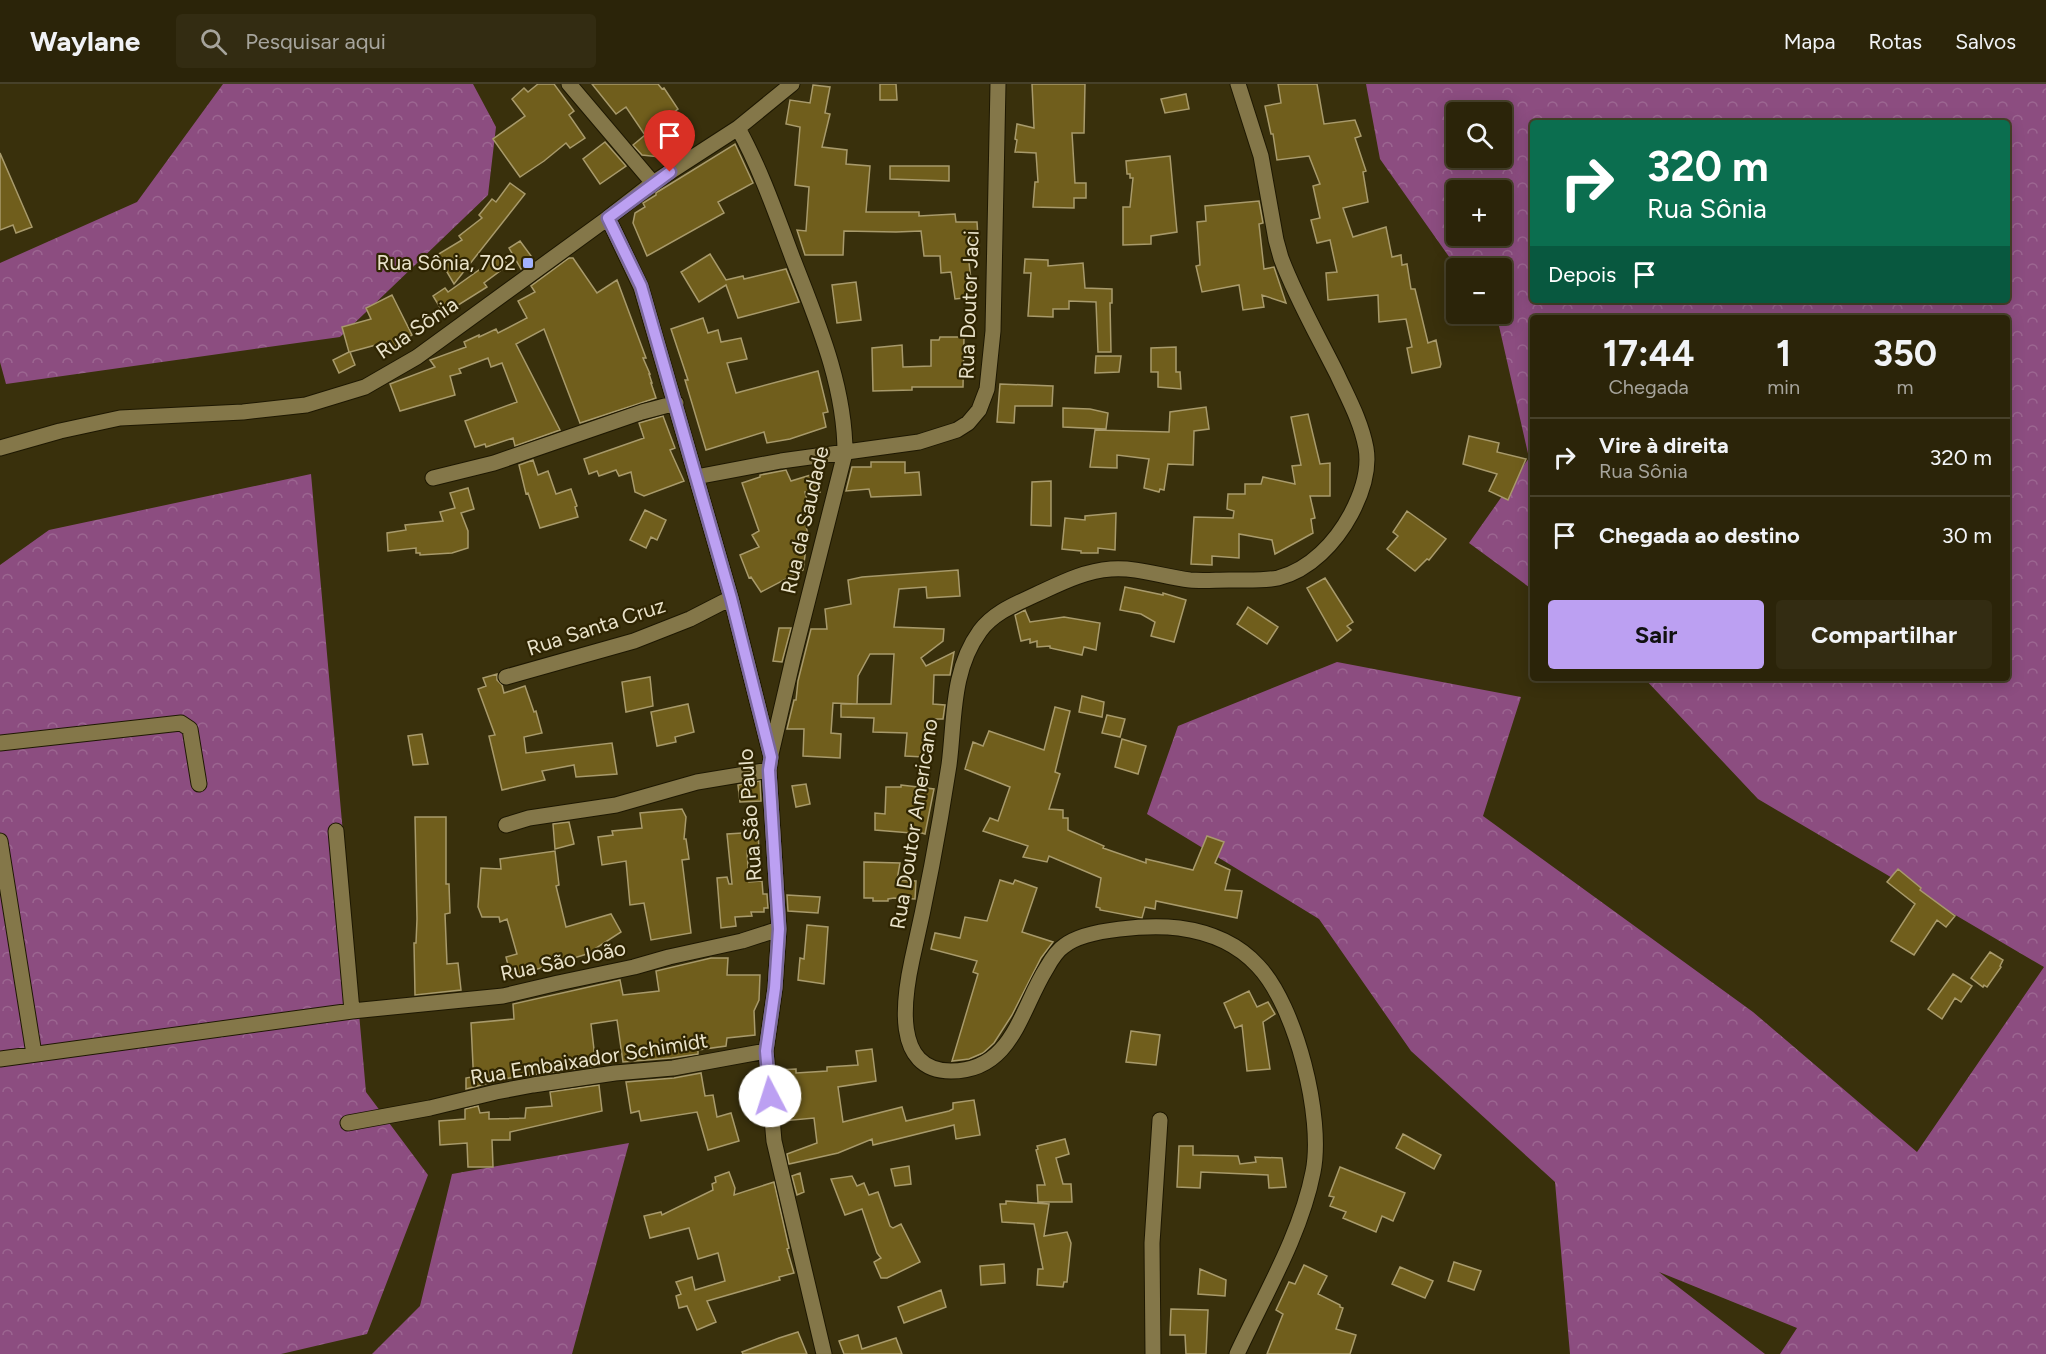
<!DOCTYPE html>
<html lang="pt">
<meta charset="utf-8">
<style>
:root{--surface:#2b2409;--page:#332c12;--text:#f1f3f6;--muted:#a6a49c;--line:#47412a;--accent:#bca0f2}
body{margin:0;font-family:Figtree,sans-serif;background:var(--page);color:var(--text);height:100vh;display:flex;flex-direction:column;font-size:22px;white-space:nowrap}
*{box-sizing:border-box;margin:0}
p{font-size:20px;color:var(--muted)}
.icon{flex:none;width:33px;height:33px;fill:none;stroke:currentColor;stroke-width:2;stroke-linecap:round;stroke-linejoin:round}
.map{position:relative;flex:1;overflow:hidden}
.details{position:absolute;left:1530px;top:231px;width:480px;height:366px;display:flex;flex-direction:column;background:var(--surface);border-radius:6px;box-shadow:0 3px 15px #0003,0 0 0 2px var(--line)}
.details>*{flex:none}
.top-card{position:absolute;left:1530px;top:36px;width:480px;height:183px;border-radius:6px;box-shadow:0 3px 15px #0003,0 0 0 2px var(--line);background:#0b6e4f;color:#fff;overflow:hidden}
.controls{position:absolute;left:1446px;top:18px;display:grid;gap:12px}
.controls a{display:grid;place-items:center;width:66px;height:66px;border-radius:6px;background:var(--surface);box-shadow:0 3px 15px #0003,0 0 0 2px var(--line);font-size:30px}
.pin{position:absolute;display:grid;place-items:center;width:51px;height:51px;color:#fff;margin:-62px -26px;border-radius:50% 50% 50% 0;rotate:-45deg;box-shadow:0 0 6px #0007}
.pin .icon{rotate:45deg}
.me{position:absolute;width:66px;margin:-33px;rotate:355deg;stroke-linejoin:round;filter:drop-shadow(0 0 4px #0008)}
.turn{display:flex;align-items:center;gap:21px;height:126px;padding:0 18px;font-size:27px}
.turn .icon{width:78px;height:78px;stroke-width:2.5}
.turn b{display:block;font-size:42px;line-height:51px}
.then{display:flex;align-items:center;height:57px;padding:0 18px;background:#0003;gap:12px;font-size:22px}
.eta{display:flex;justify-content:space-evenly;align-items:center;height:102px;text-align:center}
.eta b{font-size:36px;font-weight:700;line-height:42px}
.primary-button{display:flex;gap:12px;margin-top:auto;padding:12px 18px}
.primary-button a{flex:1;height:69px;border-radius:6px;background:var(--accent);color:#111;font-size:24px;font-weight:700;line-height:69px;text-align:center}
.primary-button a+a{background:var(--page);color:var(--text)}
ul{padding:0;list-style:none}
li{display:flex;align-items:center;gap:18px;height:78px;padding:0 18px;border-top:2px solid var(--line)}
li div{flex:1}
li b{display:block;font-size:22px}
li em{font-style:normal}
header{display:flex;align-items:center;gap:36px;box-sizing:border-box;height:84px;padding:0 30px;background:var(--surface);border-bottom:2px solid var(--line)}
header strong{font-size:28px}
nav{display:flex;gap:33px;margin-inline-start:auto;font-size:21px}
.search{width:420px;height:54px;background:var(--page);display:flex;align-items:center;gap:15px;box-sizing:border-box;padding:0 21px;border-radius:6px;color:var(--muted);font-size:22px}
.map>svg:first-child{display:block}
.forest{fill:url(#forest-crowns);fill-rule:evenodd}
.building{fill:#705e1c;stroke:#a89a6b;stroke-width:1.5}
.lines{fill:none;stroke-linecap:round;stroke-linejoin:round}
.street-casing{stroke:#1e1802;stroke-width:17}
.street{stroke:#847749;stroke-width:15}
.route-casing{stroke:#7a689d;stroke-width:15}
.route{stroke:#bca0f2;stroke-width:10}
.poi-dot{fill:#a2b2fd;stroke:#2f2502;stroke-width:2}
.labels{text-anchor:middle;stroke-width:4.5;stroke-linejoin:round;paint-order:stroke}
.poi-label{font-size:21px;fill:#e9e2c9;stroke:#2f2502;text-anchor:end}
.street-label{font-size:21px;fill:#e9e2c9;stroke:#2f2502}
</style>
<header>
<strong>Waylane</strong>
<div class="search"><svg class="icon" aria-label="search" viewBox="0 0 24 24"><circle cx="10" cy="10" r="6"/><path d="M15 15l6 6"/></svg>Pesquisar aqui</div>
<nav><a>Mapa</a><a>Rotas</a><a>Salvos</a></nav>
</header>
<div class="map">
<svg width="2046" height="1270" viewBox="0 0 2046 1270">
<defs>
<pattern id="forest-crowns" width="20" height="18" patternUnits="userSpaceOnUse" patternTransform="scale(1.5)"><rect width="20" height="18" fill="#8c4d80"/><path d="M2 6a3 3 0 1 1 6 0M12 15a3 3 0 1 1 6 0" fill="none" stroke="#9c6691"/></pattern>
</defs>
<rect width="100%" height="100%" fill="#39300c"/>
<path class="forest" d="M223,0H473L496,43L488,111L340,253L6,300L0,278V179L137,118Z
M1366,0H2046V1270H1780L1797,1244L1659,1188L1765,1270H1570L1555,1098L1411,967L1319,835L1147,730L1178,642L1337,578L1521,613L1483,732L1753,928L1917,1068L2044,883L1758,715L1644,594H2007V234H1533V506L1469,459L1529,374L1499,242L1489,230H1502V184H1457L1380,75ZM1456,28H1502V74H1456ZM1533,39H2007V216H1533ZM1456,106H1502V152H1456Z
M311,390L366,1008L428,1091L367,1250L281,1270H0V481L49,446Z
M629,1059L572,1270H372L420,1222L452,1090Z"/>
<path class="building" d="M538,0H554L574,27L569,31L585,54L570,64L566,59L544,77L520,93L493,55L525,32L512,15L524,4L528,8Z
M592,0H658L662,5L664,4L678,25L666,34L681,56L660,73L642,71L633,61L645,51L626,23L616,30Z
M880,0H896L897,16H880Z
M1032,0H1085L1084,49H1072L1075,99H1086V114H1074V124L1033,123L1035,98H1038L1036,69L1015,68L1017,56L1015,55L1017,40L1034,44Z
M1278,0H1317L1324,40L1355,36L1361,52L1355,54L1366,87L1363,88L1368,118L1343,124L1353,153L1386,143L1392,173L1401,171L1402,181L1407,180L1411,205H1415L1428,259L1436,256L1441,280L1440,283L1412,289L1407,264L1412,263L1406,235L1379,238L1378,211L1328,216L1326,189L1337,188L1330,156L1317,159L1311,136L1320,134L1313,102L1320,100L1309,72L1277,76L1273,50H1271L1265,22L1281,19Z
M813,1L830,3L825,29L830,30L822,63L847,66L846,80L870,82L866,128H919V132L955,130L956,138H977L979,170H968L973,213L955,215L951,188L941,189L940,172H924L921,147L896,148L844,147L843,171H805L797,146L806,147L809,103L795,101L800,43L786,40L790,16L810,19Z
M1186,10L1189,25L1165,29L1161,15Z
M605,58L626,82L600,100L583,75Z
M735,60L753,99L718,118L724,129L647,172L633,139L635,129L645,123L643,119L656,111V109L659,107Z
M0,69L32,143L16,149L13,141L0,146Z
M1170,72L1177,148L1151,152V160L1123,161V123H1130L1133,94H1130V90H1127L1126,77Z
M890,82H949V97L890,95Z
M510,99L525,110L454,200L437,171L462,156L459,152L482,134L479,131L492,115L496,118Z
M1259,117L1263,139L1259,140L1264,185L1274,183L1286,219L1262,211L1264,223L1243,226L1239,201L1202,208L1196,182L1200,181L1197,138L1206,137L1205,122Z
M520,157L534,176L521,185L509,164Z
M710,170L726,196L743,192L744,195L786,185L799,218L738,234L726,201L699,218L681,188Z
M500,171L508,181L484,199L487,203L444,230L433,212L445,204L448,208Z
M569,174H573L597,209L617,196L646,274H643L650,290H649L652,299H651L656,314L580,339L544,245L516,260L560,346L515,362L513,354L486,363L485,360L475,363L465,337L517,318L502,279L491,283L488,274L459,285L461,289L450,292L455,311L400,327L390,300L435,283L430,276L466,263L464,258L479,251V253L496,245L498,249L527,234L518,217L535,208L531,202Z
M1025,175L1048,176V182L1083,179L1085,204L1112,205V219H1110L1111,268H1098L1096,218L1069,217V225H1053V233L1028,232L1031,189H1024Z
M856,198L861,236L837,239L832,201Z
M392,211L412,251L391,265L387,258L350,268L355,281L339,289L333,276L349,268L342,243L371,235L366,224Z
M703,234L708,249L718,246L721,258L741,254L747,275L727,279L736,309L818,287L828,328L823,329L826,343L790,355L767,359L764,348L706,366L685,296H688L671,245Z
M940,253H964L963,303H912V306L873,307L872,264L902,261L903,283L931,282V256H939Z
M1176,263V288H1180L1181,305L1158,303V288H1151V264Z
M1096,272H1121L1119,288L1095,289Z
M1000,300L1053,302L1052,322H1015L1014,339L997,338Z
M1206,323L1209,345L1194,347L1193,381L1168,380L1164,406L1160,405L1159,408L1144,404L1149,375L1117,371V384L1090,383L1095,346L1169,348L1170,328Z
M1063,324L1090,325L1108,329L1106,345L1063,343Z
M1308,330L1320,380L1330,379V412H1310L1315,434L1311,435L1313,449L1275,470L1272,456L1239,450V474L1212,472V481L1191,480L1194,433L1233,434L1234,427L1227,425L1228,410H1245V400H1261L1263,393L1295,400L1292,382L1301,381L1291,333Z
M663,332L675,364L670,366L684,397L644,412L635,408L631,388L619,392L616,386L599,392L597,387L589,390L584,375L644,354L639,339Z
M1469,352L1499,359L1497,368L1526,375L1508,416L1489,407L1497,390L1463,380Z
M533,376L538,391L548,387L556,410L571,405L577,422L575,423L578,433L540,444L528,409L526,410L519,381Z
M871,378H905V389L919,388L921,411L871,413L869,405L846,407L852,383H871Z
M786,386L791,397L814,390L820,408H805L810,429L803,431L808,450L803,486L761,508L751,493L749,494L740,471L759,463L752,451L759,447L742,399L760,393V391Z
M1051,397V442L1031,441L1032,398Z
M468,404L474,425L461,429L468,447V464L452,469L420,471V469H416V464L388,467L387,449L406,446L405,441L443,437L440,428L455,424L450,409Z
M645,426L666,436L657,456L651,453L646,464L630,456Z
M1407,427L1446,455L1429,476L1427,475L1415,487L1387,465L1398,452L1393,448Z
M1116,429L1115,466L1098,464V469H1081V467L1062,465L1065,434L1085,436V432Z
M958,486L960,512L927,514L926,503L899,505L894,543L944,545L943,557L921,574L926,582L954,568L950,591H934L933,620L945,621L943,635H933V647L925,646L924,673L905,672L907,649L873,648L874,634L841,633V620H891L894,570H870L858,592L857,620L833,619L831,649L841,650L840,674L803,672L804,645H787L794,616H796L798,597L811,545H827L825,525L851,520L848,496L862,493Z
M1325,494L1353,538L1347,542L1351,546L1337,557L1307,504Z
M1125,503L1163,511V509L1186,516L1174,558L1151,552L1155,538L1141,530L1120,526Z
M1248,523L1278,543L1267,560L1237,540Z
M1025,526L1030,538L1064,533L1100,539L1096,566L1084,563L1082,571L1050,564V562L1037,563V557L1030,559V555L1021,557L1015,531Z
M779,544H791L782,578L773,577Z
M497,590V596L502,601L504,609L525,602L534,628L536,627L542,649L524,653L526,669L612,659L617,690L576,693L574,681L542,687L545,696L502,706L489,652L495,651L478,605L486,602L483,594Z
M650,593L653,622L626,628L622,598Z
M1082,612L1104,618L1102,633L1079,628Z
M688,620L694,648L675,653L676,658L657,662L651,628Z
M1055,623L1070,627L1055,688L1060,690L1049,725L1063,726V734H1068V746L1104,762L1103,764L1146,779V775L1193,786L1207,752L1224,758L1215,779L1230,786L1225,806L1242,807L1237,834L1156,817L1155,825L1145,823L1142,834L1100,826V824L1096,823L1101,794L1049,772L1047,778L1023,773L1028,762L983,747L990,734L998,737L1010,703L965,685L973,658L983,662L989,647L1044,666Z
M1107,631L1125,635L1120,653L1102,649Z
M422,650L428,680L413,681L408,652Z
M1122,655L1146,662L1138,690L1115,683Z
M760,697L761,717L740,718L738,701Z
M806,700L810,720L796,723L792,702Z
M901,701L934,705L925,750L912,746L911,749L875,746V729L885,730L886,703H901Z
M682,725L686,733L684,755H686L689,775L682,776L691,849L651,856L644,819L630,821L626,777L602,781L598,753L613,751L612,747L642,744L640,729Z
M415,733H446V800H449L450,829L445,830L447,880L458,879L461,906L415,911L414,859H416L417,835Z
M569,738L574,760L555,765L553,740Z
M758,748L759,765L747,767L749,798L762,797L763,810H767L768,824H764V828H751L752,832L735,833L736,842L721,844L717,794L727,793L729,800H732L727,750Z
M555,767L559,801L556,802L566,843L611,830L621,848L596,864L597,867L511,893L506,873L517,870L507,835L500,838L499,833H482L478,823L481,784L501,785L500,775Z
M864,778L900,779L897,796L916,797L915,815L894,814L888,815V817H873V814H864Z
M1898,785L1921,804L1920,806L1955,832L1946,843L1937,836L1914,871L1891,857L1915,820L1887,798Z
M1000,796L1013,800L1015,796L1037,804L1022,848L1053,858L1041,874L1012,931L994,959L983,969L969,975L952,977L978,890L973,888L977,877L931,865L935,849L960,854L965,833L987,837Z
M787,811L820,813L818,829L788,827Z
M807,841L828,843L824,900L798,896L800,874L804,875Z
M1990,868L2003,876L2000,882L2001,883L1987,903L1984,901L1983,903L1971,894Z
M711,874H728L727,891H760L759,916L754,927L755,951L727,954L726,962L698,966V970L672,974L623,978L617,936L591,940L596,982L503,995L474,1003L471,939L514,935L513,920L620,896L623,911L659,907L656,887Z
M1953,890L1972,902L1961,918L1955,914L1942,935L1928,925Z
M1249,907L1257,923L1268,918L1275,930L1263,938L1270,985L1247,987L1242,941L1235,944L1224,919Z
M1131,947L1160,951L1156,981L1126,978Z
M872,965L876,997L838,1003L843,1038L902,1023L906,1037L949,1027L953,1025V1019L974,1016L980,1051L956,1055L954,1041L873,1061L872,1055L838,1069L789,1080L787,1070L817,1059L814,1034L782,1037L777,986L796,985V989L827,987V983L858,981L856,967Z
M701,989L705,1012L713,1011L717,1033L731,1029L739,1057L708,1066L697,1028L641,1037L639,1027L631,1029L626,998L674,994Z
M471,993L474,1003L466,1005V994Z
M599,1001L602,1027L510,1048V1056H492L493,1083H468L467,1059L440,1061L439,1037L465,1035V1025L478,1022L480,1029L489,1028V1035L525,1034L526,1024L552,1022L550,1008Z
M1403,1050L1441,1071L1434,1085L1396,1064Z
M1065,1055L1069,1070L1056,1074L1063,1100H1071L1072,1118H1038L1037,1101H1045L1036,1066L1038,1065L1037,1062Z
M1179,1062H1193V1071L1238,1072L1240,1080L1256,1078L1255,1073L1282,1074L1286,1103L1269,1104L1268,1091L1201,1088L1200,1104L1177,1103Z
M909,1082L911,1100L895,1102L891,1085Z
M1340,1083L1405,1109L1393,1137L1382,1132L1376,1148L1343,1134L1346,1128L1330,1122L1334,1113L1329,1112Z
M729,1088L735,1104L734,1111L774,1098L789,1164L787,1165L794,1189L779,1193L780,1196L707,1217L716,1238L697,1246L687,1222L679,1224L676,1212L681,1210L676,1198L692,1193L695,1206L725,1197L718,1169L698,1175L689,1144L650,1154L644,1132L661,1128L662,1131L713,1106L712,1100L716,1098L715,1093Z
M800,1089L804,1108L797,1111L792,1092Z
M852,1092L857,1102L864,1099L869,1111L878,1108L890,1142L893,1144L901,1140L920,1178L887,1194H881L874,1178L881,1174L877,1169L862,1125L845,1131L831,1095Z
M1006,1117L1049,1120L1044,1152L1067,1148L1071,1159L1067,1198H1064L1063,1203L1037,1201L1038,1185H1043L1034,1140L1002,1138L1000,1120H1006Z
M1454,1178L1481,1187L1474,1206L1448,1197Z
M1004,1180L1005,1199L981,1201L980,1182Z
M1304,1181L1327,1192L1318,1210L1340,1221V1223L1343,1224L1336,1245L1356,1251L1350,1270H1267L1283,1230L1276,1226L1289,1198L1295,1200Z
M1400,1183L1433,1197L1425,1214L1392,1200Z
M1200,1185L1226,1196L1225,1212L1198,1210Z
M941,1206L946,1223L904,1239L898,1223Z
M1171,1225L1208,1226L1206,1270H1186L1185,1251H1170Z
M798,1248L807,1270H743L742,1268L779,1254Z
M858,1251L862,1265L896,1254L902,1270H844L839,1257Z"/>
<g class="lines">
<g class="street-casing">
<path id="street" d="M569,0L653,99
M738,44C761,86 776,130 793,175C817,237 845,301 845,369L793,575L771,670
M608,134L641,203L731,514L771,673L769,686L779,845L775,904L766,967L774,1057L824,1270
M0,364L60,347L120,334L243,328L306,321L365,303L417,273L608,134L653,99L738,44L792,0
M696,393L781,377L919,358L957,346L968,339L979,326L987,305L993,247L998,0
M433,394L494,379L642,328L676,319
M506,593L634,557L690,535L731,514
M0,659L181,639L190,645L199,700
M506,741L529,734L616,721L697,698L769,686
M336,747L352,927
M0,757L34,970
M0,975L352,927L503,912L558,899L634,883L669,873L742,857L779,845
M348,1039L430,1024L496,1008L533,1001L615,989L673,984L766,967
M1153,1270L1152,1159L1160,1036
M1237,1270C1264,1212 1301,1150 1313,1088C1324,1034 1296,922 1258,882C1238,860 1209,848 1179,844C1151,841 1086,844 1064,862C1056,867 1050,878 1046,885C1020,927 1012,987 951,987C892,987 904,913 912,876C927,811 939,746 949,681C955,635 951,587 980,547C994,528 1016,520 1037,510C1061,499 1084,487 1111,485C1138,483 1163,493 1190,496C1202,497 1216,496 1229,496C1245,496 1263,497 1278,494C1310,486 1336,458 1351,430C1362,409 1370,387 1366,364C1361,337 1348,314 1337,290C1318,252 1296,214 1281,174L1276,156L1261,72L1238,0"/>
</g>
<use href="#street" class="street"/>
</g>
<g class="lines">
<g class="route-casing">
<path id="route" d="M670,88L608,134L641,202L731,514L771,673L769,686L779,845L775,904L766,967L770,1012"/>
</g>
<use href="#route" class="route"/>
</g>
<rect class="poi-dot" x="522" y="173" width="12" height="12" rx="3"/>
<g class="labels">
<g class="poi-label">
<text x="516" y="186">Rua Sônia, 702</text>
</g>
<g class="street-label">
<text transform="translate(969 221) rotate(-88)" y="7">Rua Doutor Jaci</text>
<text transform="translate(417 244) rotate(-34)" y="7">Rua Sônia</text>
<text transform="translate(805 436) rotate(-77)" y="7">Rua da Saudade</text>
<text transform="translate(596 543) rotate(-18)" y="7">Rua Santa Cruz</text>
<text transform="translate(750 731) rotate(-94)" y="7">Rua São Paulo</text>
<text transform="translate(914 740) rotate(-81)" y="7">Rua Doutor Americano</text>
<text transform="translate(563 877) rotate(-12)" y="7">Rua São João</text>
<text transform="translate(589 975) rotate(-9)" y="7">Rua Embaixador Schimidt</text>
</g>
</g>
</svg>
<div class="controls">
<a><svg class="icon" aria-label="search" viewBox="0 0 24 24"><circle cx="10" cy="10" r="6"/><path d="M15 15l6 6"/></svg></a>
<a>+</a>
<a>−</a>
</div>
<div class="pin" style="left:670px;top:88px;background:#d93025"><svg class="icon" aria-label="arrive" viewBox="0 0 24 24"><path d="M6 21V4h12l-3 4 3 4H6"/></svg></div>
<svg class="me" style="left:770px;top:1012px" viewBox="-20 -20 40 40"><circle r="19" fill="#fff"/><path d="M0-13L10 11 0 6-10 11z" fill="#bca0f2"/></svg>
<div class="top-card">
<div class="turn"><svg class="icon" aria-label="right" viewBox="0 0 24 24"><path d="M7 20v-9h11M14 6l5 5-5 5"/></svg><div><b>320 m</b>Rua Sônia</div></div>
<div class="then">Depois<svg class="icon" aria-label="arrive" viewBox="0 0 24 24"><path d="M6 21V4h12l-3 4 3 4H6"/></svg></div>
</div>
<section class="details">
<div class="eta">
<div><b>17:44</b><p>Chegada</p></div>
<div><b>1</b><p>min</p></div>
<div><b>350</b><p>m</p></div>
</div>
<ul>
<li><svg class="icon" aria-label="right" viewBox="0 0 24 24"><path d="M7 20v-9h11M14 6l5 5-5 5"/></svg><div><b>Vire à direita</b><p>Rua Sônia</p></div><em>320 m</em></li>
<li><svg class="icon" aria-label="arrive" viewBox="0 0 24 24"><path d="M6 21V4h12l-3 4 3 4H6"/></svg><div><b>Chegada ao destino</b></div><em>30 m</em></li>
</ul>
<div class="primary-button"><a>Sair</a><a>Compartilhar</a></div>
</section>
</div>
